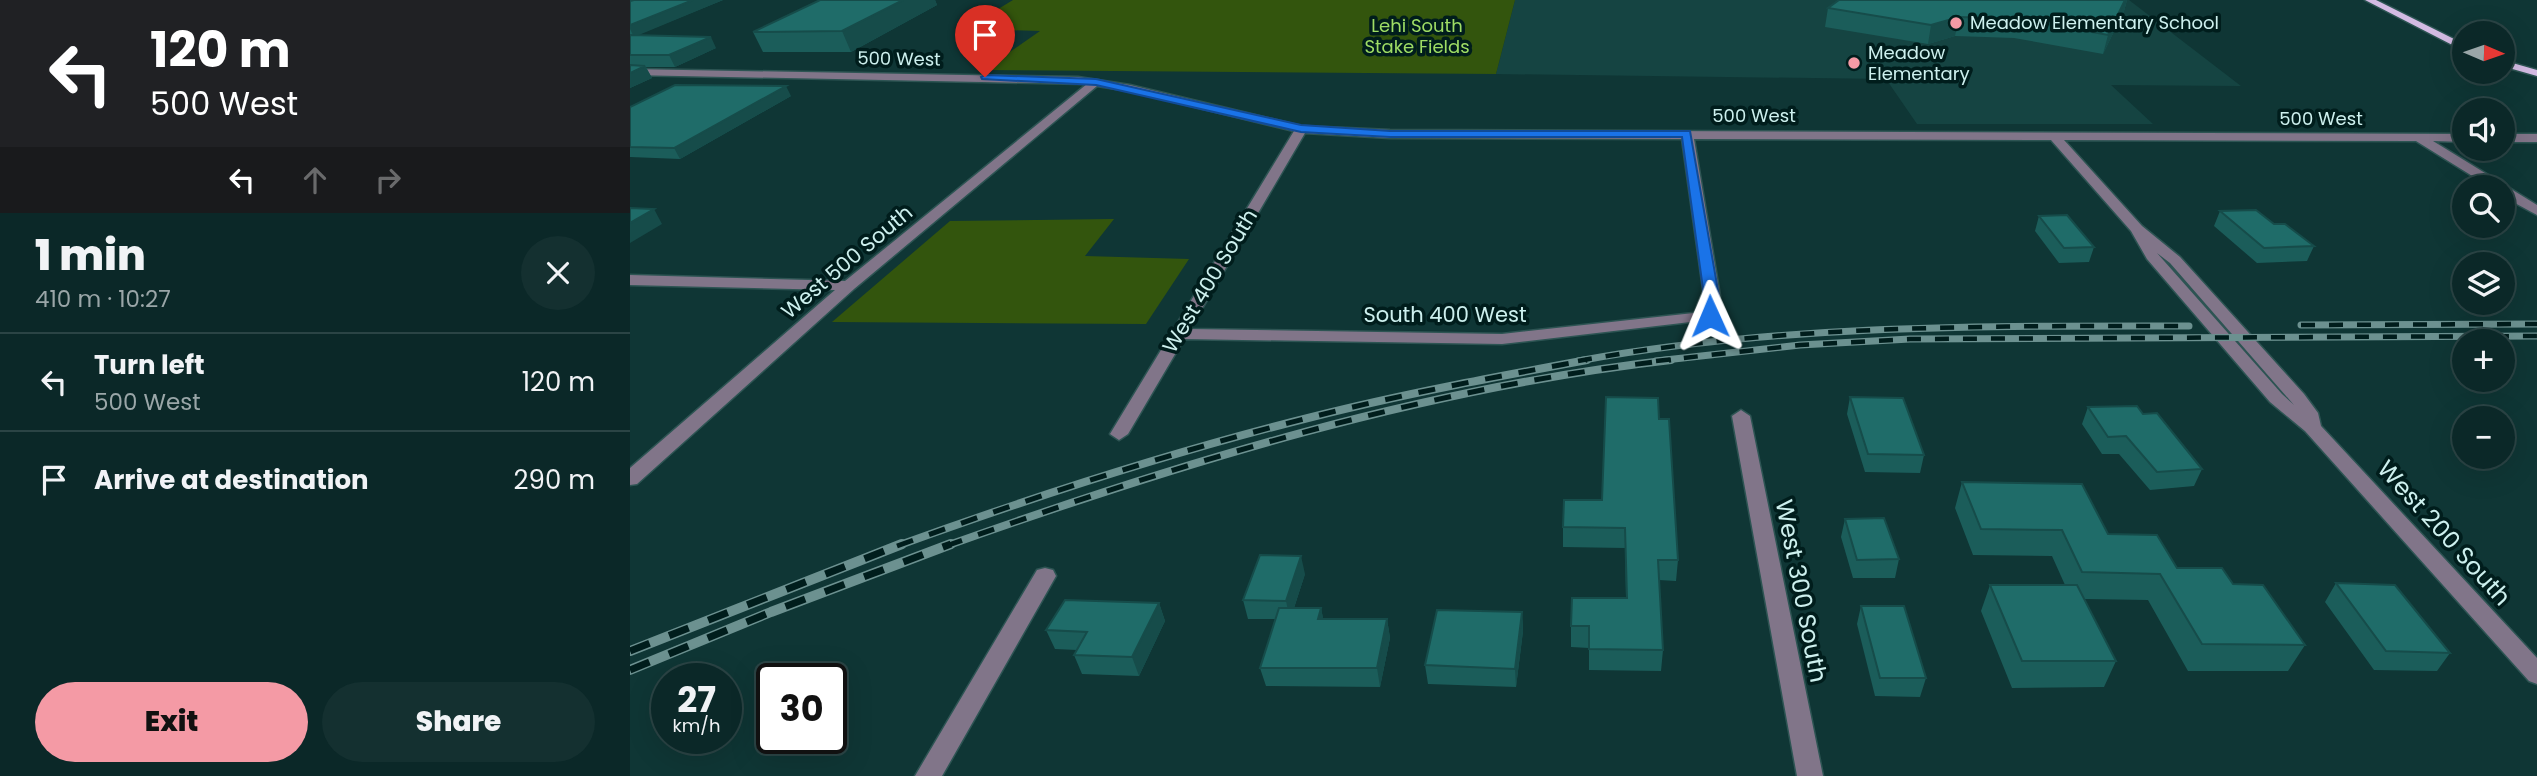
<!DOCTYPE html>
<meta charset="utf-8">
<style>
:root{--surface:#0b2828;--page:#143030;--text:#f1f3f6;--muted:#9aa6a8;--line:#2b4445;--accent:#f49aa5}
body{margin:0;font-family:Poppins,sans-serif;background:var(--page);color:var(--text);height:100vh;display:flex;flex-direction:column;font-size:26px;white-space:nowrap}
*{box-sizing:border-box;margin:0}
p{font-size:23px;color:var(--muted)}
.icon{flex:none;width:38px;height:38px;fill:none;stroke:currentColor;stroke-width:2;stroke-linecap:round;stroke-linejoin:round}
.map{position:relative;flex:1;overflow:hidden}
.side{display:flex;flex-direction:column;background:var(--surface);width:630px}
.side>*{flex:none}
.top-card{background:#202124;color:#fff;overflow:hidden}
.needle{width:46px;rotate:92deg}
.tools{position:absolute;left:1822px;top:21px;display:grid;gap:14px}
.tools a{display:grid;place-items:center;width:63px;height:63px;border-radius:50%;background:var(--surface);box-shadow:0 7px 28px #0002,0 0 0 2px var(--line);font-size:35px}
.speed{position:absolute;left:21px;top:663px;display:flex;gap:14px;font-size:35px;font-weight:700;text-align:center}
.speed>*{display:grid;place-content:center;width:91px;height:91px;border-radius:50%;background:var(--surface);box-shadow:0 7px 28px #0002,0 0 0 2px var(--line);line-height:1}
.speed small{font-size:18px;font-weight:400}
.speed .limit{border:4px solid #111;border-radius:10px;background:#fff;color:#111}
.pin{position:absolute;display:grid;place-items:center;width:60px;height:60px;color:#fff;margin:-72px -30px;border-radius:50% 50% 50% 0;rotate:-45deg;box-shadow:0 0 7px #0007}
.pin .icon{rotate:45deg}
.me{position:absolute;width:77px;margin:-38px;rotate:359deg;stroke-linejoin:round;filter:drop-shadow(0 0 5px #0008)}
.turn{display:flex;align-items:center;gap:24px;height:147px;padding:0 35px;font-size:32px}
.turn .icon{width:91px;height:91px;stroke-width:2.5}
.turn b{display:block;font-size:49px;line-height:60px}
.lanes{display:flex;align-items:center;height:66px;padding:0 35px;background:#0003;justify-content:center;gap:35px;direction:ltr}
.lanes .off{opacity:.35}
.round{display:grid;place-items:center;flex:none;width:74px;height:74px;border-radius:37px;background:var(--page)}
.headline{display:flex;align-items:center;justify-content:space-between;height:119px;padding:0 35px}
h1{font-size:42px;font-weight:800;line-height:52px}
.cta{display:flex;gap:14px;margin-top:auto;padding:14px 35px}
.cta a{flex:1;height:80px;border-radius:42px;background:var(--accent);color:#111;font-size:28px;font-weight:800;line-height:80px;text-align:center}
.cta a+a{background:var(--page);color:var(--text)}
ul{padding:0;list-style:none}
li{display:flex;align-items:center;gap:21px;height:98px;padding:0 35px;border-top:2px solid var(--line)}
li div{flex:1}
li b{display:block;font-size:26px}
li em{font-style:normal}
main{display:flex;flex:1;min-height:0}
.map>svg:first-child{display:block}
.built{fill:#154442}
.green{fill:#33550d}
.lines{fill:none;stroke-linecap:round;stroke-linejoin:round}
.minor-casing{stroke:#2d5453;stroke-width:3}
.major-casing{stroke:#2d5453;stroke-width:3}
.minor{fill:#817589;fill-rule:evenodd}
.major{fill:#d3bbe3;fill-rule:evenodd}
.rail-far2-casing{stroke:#6c9190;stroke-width:7}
.rail-far1-casing{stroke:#6c9190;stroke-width:8}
.rail-casing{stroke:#6c9190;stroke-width:10}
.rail-far2{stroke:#001d1c;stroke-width:4.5;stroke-dasharray:14;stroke-linecap:butt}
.rail-far1{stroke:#001d1c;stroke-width:5;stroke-dasharray:17;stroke-linecap:butt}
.rail{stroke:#001d1c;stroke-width:7;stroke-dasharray:21;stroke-linecap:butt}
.wall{fill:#1b5d5a}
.shaded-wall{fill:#164c4a}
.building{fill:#1f6c69;stroke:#164c4a;stroke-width:2}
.route{fill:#1a73e8;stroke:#114b97;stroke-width:2}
.poi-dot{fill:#f49aa5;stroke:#001d1c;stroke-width:2.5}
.labels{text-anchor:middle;stroke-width:7;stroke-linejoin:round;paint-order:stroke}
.far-poi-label{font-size:18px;fill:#cdf0ee;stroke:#001d1c;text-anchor:start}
.far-park-label{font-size:18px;fill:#9edd65;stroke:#001d1c}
.far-street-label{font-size:18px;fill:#cdf0ee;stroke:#001d1c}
.street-label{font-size:21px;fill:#cdf0ee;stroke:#001d1c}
.near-street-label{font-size:24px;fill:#cdf0ee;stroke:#001d1c}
</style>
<main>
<section class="side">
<div class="top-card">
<div class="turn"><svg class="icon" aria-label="left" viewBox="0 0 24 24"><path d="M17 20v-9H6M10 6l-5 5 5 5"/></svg><div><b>120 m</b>500 West</div></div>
<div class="lanes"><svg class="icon" aria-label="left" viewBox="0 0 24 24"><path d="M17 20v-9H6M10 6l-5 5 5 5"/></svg><svg class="icon off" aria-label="ahead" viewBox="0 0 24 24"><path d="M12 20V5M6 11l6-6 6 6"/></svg><svg class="icon off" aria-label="right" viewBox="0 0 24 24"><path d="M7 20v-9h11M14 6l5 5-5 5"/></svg></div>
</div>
<div class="headline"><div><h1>1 min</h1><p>410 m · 10:27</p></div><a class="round"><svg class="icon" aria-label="close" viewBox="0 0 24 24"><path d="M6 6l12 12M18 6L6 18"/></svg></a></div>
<ul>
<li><svg class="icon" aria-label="left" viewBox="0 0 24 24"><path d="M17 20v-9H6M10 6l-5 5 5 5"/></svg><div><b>Turn left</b><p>500 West</p></div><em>120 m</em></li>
<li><svg class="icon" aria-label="arrive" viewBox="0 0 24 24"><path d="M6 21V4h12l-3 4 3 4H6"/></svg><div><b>Arrive at destination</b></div><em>290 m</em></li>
</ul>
<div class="cta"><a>Exit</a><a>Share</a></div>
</section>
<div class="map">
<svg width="1907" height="776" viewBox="0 0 1907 776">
<rect width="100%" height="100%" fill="#0f3635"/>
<path class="built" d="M885,0H1499L1611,86L1481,85L1523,124H1287L1256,79L866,74Z"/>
<path class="green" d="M383,0H885L866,74L354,70L410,31L335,29Z
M484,219L455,256L559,259L516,324L202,322L320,221Z"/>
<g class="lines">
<g class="minor-casing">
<path id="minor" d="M0,69L448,77L500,85L671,126L760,130L1834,134V142L1803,141L1907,205V215L1872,196V187H1860L1786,141L1434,140L1512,226L1550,257L1674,394L1688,413L1691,426L1907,658V684L1899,681L1675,431L1640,402L1517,259L1501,231L1421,140L1064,139L1090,296L1086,319L872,344L554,339L498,434L489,440L480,434L664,131L500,91L467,86L224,289L7,484L0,485V468L205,290L0,285V275L215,281L457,84L0,75ZM675,133L760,138L1052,139L1074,296L1073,312L872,334L560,329ZM1527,253L1540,263L1664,405L1652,394Z
M1872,134H1907V142H1872Z
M1111,410L1120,416L1193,776H1167L1102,416Z
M415,568L423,570L426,576L312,776H285L407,570Z"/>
</g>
<g class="major-casing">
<path id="major" d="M1735,0H1746L1834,44V51Z
M1872,60L1907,70V76L1872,66Z"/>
</g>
<use href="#minor" class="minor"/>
<use href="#major" class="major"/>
<g class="rail-far2-casing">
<path id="rail-far2" d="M1671,325L1907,324
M948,361C1150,324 1355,326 1559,326
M1026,361L1170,345L1280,339L1907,336"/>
</g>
<g class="rail-far1-casing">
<path id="rail-far1" d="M267,546C403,497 541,452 682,417C773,394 865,377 957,360
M316,546C550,463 793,388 1041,360"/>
</g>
<g class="rail-casing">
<path id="rail" d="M0,651L272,544
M0,670L141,612L321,544"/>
</g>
<use href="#rail-far2" class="rail-far2"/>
<use href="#rail-far1" class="rail-far1"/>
<use href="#rail" class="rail"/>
</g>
<path class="wall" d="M0,0H93L7,35L86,48L45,67H16L22,78L0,88Z
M190,0H305L307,5L221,52H133L123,32Z
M1209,0H1497L1494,11L1473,54L1384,38L1325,36L1298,44L1195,27L1198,8Z
M161,96L50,159L0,157V107Z
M1590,211L1644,224L1684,246L1677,261L1627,263L1584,226Z
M1409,216L1464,247L1459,262L1429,263L1405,231Z
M1220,397L1294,455L1290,473L1235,472L1217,414Z
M1458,407L1513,414L1572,469L1564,486L1520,490L1489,454H1472L1452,424Z
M1029,419L1048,560L1046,581L1029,580L1033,650L1031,671L959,670V648L941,647V626L996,598L995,548L933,547V527L972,500Z
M1332,482L1478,534L1547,568L1603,584L1675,645L1658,671H1558L1518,600L1454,599L1486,661L1474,687L1382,688L1351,611L1360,585H1435L1422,556L1343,555L1325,508Z
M1215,519L1269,559L1265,578H1223L1211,537Z
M675,574L664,608H691L693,619H757L760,638L750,687L636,686L630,668L645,619H618L613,600Z
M1706,583L1820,653L1807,671L1744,670L1695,602Z
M529,603L535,621L509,676L452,674L444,655L447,650L425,649L416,630Z
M1231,606L1296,678L1290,697L1245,696L1227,624Z
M892,612L893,631L886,687L798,684L795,665Z"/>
<path class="shaded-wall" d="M63,0H93L4,37L0,29V25Z
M273,0H305L307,5L221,52L212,31Z
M1495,0H1497L1494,11L1473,54L1478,35Z
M1329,17L1325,36L1298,44L1301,25Z
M81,37L86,48L45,67L39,55Z
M15,66L22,78L0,88V73Z
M156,86L161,96L50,159L44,148Z
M24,209L32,224L0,243V223Z
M671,556L675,574L660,620L656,601Z
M529,603L535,621L509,676L502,657Z
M691,608L695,627L688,619Z
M892,612L893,631L886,687L885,669Z
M757,619L760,638L750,687L747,668Z"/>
<path class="building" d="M4,0H63L0,25V1Z
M190,0H273L212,31L123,32Z
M1209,0H1495L1478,35L1389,19L1329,17L1301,25L1198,8Z
M0,35L81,37L39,55H0Z
M0,65L15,66L0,73Z
M45,85L156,86L44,148L0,147V107Z
M0,208L24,209L0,223Z
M1626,210L1644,224H1655L1684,246L1634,248L1590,211Z
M1437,215L1464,247L1434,248L1409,216Z
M976,397L1028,398L1029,419H1039L1048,560H1028L1033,650L959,649V626H941L942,598H997L995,528L933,527L934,500H972Z
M1220,397L1273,398L1294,455L1238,454Z
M1507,406L1513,414L1527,413L1572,469L1527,472L1496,436L1478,437L1458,407Z
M1332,482L1452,484L1478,534L1527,535L1547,568H1592L1603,584L1633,585L1675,645L1572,644L1530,574L1452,572L1432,530L1351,529Z
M1254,518L1269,559L1227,560L1215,519Z
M630,555L671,556L656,601L613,600Z
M1706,583L1765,585L1820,653L1756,651Z
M1360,585H1447L1486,661H1392Z
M435,600L529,603L502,657L444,655L457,632L416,630Z
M1231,606H1274L1296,678H1250Z
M649,608H691L688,619H757L747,668H630Z
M807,610L892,612L885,669L795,665Z"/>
<path class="route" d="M355,75L466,79L671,125L760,131H1060L1089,296L1087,316L1080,321L1073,316L1074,296L1052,137H760L671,132L466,85L352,79L351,77Z"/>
<g class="poi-dot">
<circle cx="1326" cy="23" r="7"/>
<circle cx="1224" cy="63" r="7"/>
</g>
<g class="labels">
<g class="far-poi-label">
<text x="1340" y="29">Meadow Elementary School</text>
<text x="1238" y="59">Meadow<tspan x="1238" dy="21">Elementary</tspan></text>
</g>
<g class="far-park-label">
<text x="787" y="32">Lehi South<tspan x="787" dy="21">Stake Fields</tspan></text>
</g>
<g class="far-street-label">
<text transform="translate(269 59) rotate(1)" y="6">500 West</text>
<text x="1124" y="122">500 West</text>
<text x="1691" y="125">500 West</text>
</g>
<g class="street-label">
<text transform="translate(217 262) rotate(-40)" y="7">West 500 South</text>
<text transform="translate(580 281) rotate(-59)" y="7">West 400 South</text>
<text x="815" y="322">South 400 West</text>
</g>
<g class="near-street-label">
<text transform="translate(1814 533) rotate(48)" y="8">West 200 South</text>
<text transform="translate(1171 591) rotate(79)" y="8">West 300 South</text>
</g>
</g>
</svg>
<div class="tools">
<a><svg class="needle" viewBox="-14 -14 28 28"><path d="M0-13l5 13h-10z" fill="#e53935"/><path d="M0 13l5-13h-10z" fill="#9aa6a8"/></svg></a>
<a><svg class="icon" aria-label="sound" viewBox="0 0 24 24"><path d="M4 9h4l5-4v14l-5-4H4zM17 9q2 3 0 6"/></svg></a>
<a><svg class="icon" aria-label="search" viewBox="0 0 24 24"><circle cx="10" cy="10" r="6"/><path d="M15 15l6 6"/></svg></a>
<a><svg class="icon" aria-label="layers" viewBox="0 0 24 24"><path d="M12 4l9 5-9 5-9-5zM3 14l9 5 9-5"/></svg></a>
<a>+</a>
<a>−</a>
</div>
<div class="speed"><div>27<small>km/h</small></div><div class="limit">30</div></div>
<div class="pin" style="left:355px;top:77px;background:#d93025"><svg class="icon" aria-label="arrive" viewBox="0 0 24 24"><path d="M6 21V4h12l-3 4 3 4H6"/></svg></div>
<svg class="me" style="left:1080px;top:316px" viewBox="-20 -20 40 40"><path d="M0-17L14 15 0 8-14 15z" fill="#1a73e8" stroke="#fff" stroke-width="4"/></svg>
</div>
</main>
